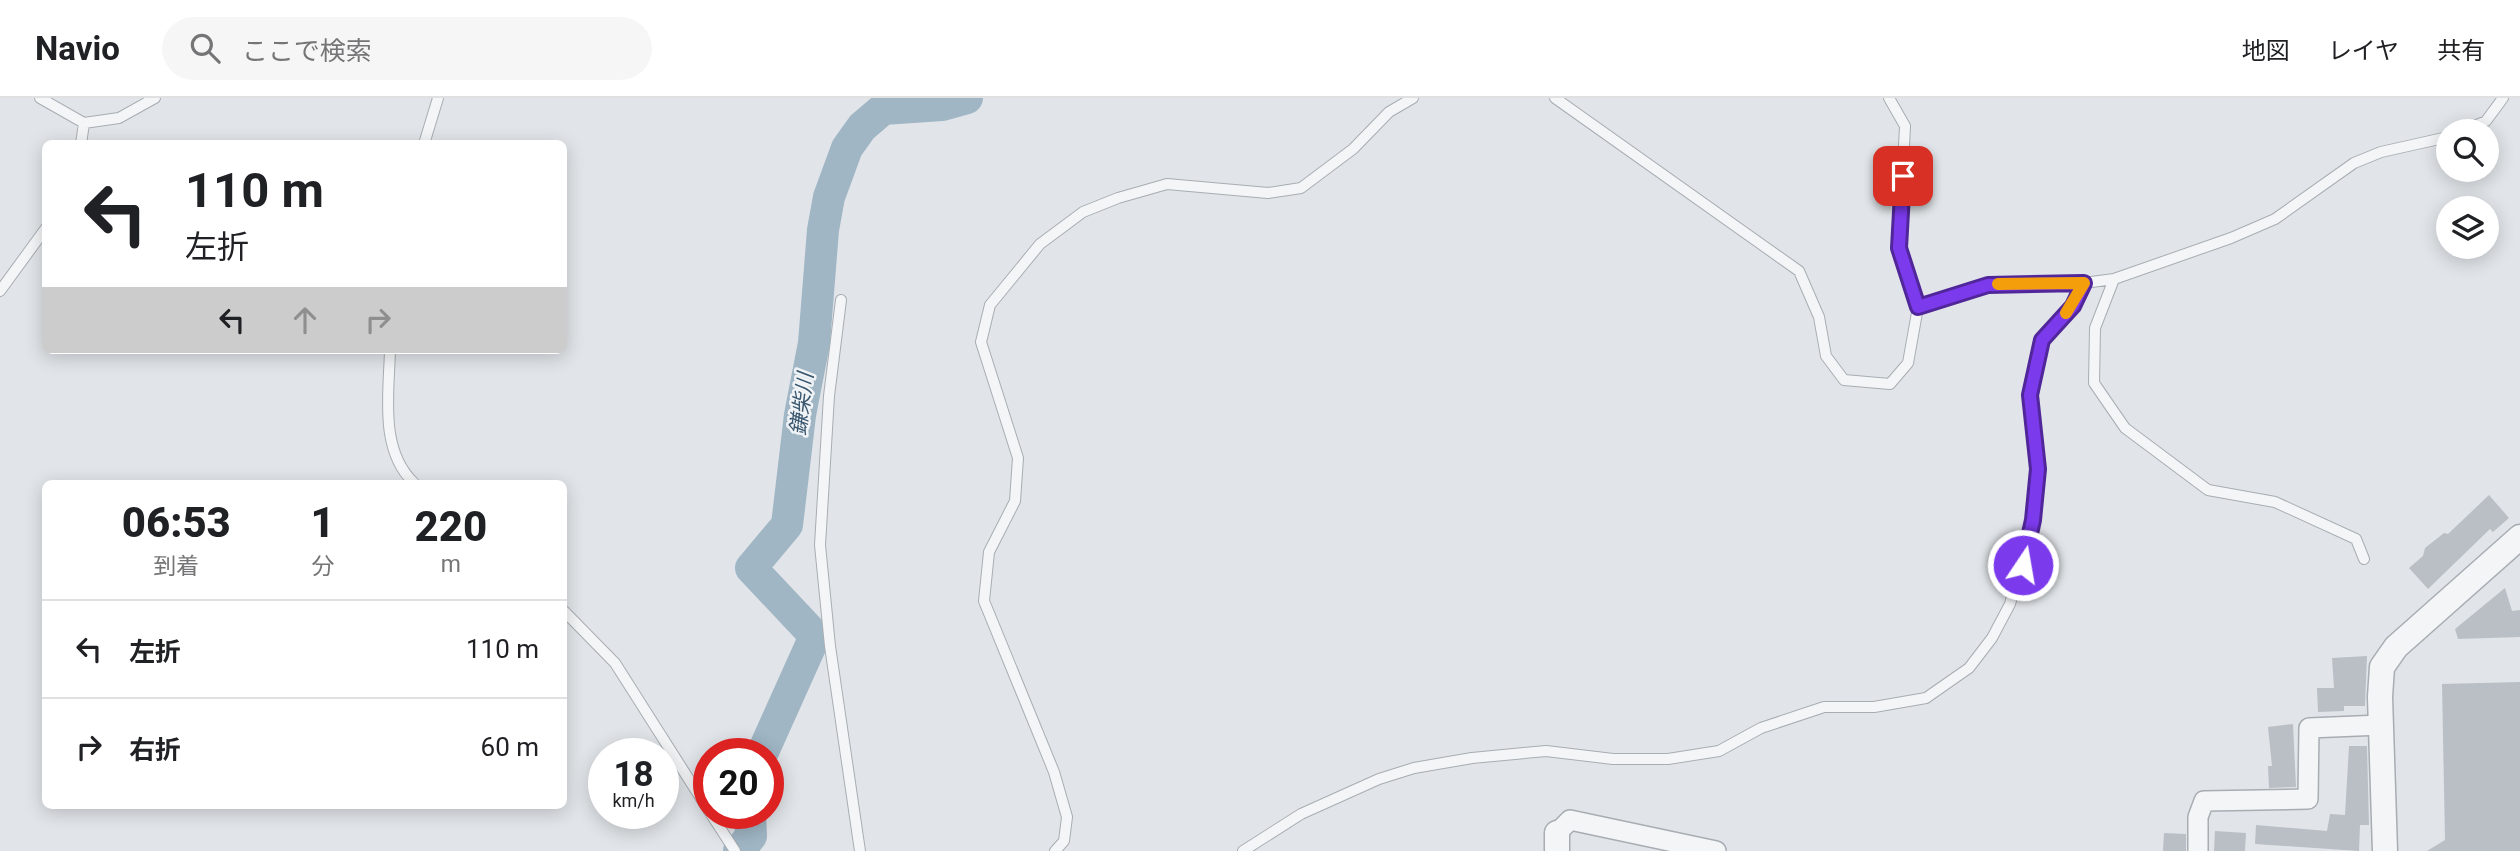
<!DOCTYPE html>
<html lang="ja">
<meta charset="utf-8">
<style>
:root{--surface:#fff;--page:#f6f6f6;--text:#202124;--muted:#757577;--line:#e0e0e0}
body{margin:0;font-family:Roboto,"Noto Sans JP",sans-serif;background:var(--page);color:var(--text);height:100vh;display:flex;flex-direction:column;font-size:26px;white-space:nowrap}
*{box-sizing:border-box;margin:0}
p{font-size:23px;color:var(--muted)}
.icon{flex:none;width:38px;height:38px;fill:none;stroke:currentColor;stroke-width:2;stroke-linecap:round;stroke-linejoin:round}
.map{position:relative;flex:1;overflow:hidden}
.sheet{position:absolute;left:42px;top:382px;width:525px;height:329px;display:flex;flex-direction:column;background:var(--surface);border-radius:10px;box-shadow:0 4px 18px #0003}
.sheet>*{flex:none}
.hud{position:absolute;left:42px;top:42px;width:525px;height:214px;border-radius:10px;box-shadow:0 4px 18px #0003;background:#fff;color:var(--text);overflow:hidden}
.fabs{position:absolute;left:2436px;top:21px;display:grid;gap:14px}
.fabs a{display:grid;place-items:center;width:63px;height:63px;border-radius:50%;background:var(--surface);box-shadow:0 4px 18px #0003;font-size:35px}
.speed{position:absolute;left:588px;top:640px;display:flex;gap:14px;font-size:35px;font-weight:700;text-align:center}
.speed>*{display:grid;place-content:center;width:91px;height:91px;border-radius:50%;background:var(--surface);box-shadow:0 4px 18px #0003;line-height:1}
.speed small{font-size:18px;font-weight:400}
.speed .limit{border:10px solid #d22;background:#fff;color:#111}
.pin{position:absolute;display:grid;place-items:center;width:60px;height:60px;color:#fff;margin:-30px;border-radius:14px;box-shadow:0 4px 10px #0006}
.me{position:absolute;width:77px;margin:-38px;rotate:12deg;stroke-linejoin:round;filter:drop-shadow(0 0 5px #0008)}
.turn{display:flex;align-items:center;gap:24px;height:147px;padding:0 28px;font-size:32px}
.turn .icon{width:91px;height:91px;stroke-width:2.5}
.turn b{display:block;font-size:49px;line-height:60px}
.lanes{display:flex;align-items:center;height:66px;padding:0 28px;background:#0003;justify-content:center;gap:35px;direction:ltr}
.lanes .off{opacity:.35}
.eta{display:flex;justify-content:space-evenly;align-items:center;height:119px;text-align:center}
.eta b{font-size:42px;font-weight:800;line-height:49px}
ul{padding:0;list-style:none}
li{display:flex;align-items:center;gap:21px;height:98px;padding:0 28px;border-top:2px solid var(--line)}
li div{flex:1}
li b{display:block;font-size:26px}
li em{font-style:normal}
header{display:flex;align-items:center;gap:42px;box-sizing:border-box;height:98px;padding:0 35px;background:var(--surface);border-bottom:2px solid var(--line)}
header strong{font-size:33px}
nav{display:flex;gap:38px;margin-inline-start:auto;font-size:24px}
.search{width:490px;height:63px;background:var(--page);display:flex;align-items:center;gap:18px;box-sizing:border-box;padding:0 24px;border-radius:38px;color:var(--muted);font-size:26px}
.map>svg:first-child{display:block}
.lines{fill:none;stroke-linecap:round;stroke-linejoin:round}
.river{stroke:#a0b6c5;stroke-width:32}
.building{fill:#b9bfc5}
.service-casing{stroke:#a7adb3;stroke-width:12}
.minor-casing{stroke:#a7adb3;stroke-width:22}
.tertiary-casing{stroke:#a7adb3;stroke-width:27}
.service{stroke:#f4f5f7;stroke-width:10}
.minor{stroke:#f4f5f7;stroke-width:19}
.tertiary{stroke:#f4f5f7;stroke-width:24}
.route-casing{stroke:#51269a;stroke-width:18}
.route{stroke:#7c3aed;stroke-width:12}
.slow{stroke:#f59e0b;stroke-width:12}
.labels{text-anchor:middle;stroke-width:5;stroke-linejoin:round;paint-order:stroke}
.water-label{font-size:21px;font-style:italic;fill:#39576f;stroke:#f1f4f6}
</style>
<header>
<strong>Navio</strong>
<div class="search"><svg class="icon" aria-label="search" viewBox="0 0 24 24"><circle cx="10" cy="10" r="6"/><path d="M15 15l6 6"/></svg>ここで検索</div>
<nav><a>地図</a><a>レイヤ</a><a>共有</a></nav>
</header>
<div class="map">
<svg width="2520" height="753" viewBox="0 0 2520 753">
<rect width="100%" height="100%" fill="#e1e5e9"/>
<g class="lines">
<path class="river" d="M762,656L815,538L751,470L787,427L800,317L814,245L823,132L829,99L847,50L862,29L883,11L942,7L967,0
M739,753L751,738L750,716"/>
</g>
<path class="building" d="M2489,397L2509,420L2493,434L2490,431L2428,491L2409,470L2423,458L2425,450L2444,435L2448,436Z
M2505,490L2512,513L2520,512V539L2458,541L2455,531Z
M2367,558L2365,608H2344V613L2318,614L2317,590H2334L2332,560Z
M2520,584V753H2427L2445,742L2442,586Z
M2293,626L2296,689L2269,690L2268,668H2272L2268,629Z
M2349,648H2367L2369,727H2360L2359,753L2255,746L2256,727L2327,733L2330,716L2345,717Z
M2215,733L2246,735L2245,753H2214Z
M2164,735L2186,736V753H2163Z"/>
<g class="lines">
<g class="service-casing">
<path id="service" d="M40,0L84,25L119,20L155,0
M1555,0L1799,173L1819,219L1826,258L1844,282L1890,286L1908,265L1918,209L1899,150L1905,28L1889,0
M2462,33L2486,23L2503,0
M81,46L84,25
M424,46L438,0
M2114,181L2095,230L2094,285L2125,330L2208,392L2275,404L2356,441L2364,461
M0,193L46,130
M841,202L829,298L820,447L830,548L860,753
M1918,209L1988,187L2084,185L2114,181L2231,140L2275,121L2354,65L2381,54L2448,39
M390,252C389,295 379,352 414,385
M564,513L615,565L709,713
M711,716L735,753
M1055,753L1064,743L1067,719L1054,674L984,503L989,454L1015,403L1018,360L981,244L990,207L1040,146L1083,114L1118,100L1167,86L1268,95L1301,90L1353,51L1389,14L1413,0
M1243,753L1301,716L1379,681L1414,670L1472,660L1546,653L1613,661H1668L1719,653L1761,630L1824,609H1874L1926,600L1969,570L1992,540L2010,506L2033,422L2038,371L2030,297L2042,242L2073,208L2084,185"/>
</g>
<g class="minor-casing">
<path id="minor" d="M1557,735L1570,722L1716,753
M2198,753V719L2204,703L2308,701L2309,630L2381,627"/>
</g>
<g class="tertiary-casing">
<path id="tertiary" d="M1557,735V753
M2385,753L2380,599L2382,569L2396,549L2520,439"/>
</g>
<use href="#service" class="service"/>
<use href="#minor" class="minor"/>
<use href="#tertiary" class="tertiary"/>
</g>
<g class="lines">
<g class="route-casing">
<path id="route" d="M1903,78L1899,150L1918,209L1988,187L2084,185L2073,208L2042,242L2030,297L2038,371L2033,422L2023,467"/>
</g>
<use href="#route" class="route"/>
<path class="slow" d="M1998,186L2084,185L2066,215"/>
</g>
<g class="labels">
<g class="water-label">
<text transform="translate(802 306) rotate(-83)" y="7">鎌柴川</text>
</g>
</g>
</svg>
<div class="fabs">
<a><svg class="icon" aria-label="search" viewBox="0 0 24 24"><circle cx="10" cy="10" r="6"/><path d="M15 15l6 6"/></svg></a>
<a><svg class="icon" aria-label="layers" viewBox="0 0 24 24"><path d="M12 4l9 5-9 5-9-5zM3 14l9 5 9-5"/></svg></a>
</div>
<div class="speed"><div>18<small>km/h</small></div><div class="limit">20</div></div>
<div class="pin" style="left:1903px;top:78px;background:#d93025"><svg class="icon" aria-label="arrive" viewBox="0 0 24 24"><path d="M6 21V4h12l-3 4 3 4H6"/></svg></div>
<svg class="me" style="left:2023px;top:467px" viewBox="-20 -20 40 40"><circle r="17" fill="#7c3aed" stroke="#fff" stroke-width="3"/><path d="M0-11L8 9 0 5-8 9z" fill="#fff"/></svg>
<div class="hud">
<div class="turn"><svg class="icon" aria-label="left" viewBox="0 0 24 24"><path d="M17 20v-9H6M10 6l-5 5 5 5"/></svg><div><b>110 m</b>左折</div></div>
<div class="lanes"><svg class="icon" aria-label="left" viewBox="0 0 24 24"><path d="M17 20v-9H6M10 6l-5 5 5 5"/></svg><svg class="icon off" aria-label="ahead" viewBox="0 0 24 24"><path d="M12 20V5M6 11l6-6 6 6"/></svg><svg class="icon off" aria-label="right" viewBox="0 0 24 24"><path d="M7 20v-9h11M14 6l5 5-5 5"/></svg></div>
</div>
<section class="sheet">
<div class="eta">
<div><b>06:53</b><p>到着</p></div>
<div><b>1</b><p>分</p></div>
<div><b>220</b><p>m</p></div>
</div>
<ul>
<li><svg class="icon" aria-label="left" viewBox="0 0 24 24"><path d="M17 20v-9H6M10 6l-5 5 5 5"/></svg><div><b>左折</b></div><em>110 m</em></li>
<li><svg class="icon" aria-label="right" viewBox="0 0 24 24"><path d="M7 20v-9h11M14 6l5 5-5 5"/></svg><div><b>右折</b></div><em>60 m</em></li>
</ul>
</section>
</div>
